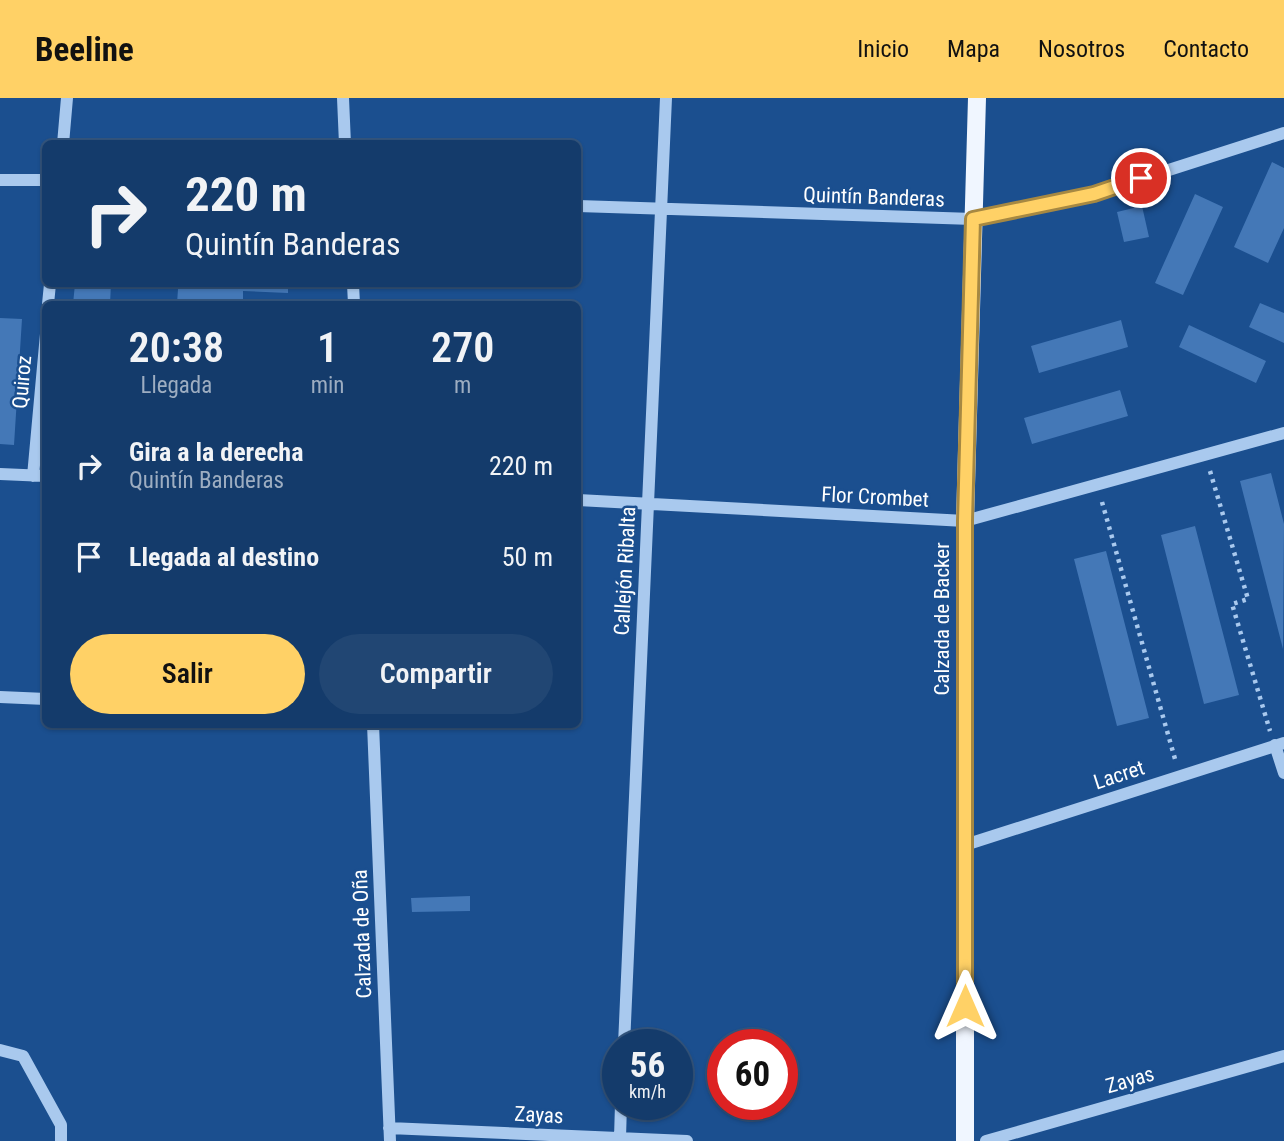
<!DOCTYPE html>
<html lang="es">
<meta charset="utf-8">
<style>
:root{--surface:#143b6b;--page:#214673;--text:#f1f3f6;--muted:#9dadc1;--line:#33557e;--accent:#ffd166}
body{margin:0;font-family:"Roboto Condensed",sans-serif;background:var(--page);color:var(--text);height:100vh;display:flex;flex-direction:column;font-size:26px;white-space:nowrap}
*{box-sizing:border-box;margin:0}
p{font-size:23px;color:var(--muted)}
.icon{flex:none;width:38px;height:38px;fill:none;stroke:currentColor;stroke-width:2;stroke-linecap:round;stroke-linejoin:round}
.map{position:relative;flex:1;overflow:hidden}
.side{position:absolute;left:42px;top:203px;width:539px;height:427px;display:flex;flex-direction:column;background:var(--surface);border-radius:10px;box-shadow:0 2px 5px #0004,0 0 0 2px var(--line)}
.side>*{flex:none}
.hud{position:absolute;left:42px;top:42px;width:539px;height:147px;border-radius:10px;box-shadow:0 2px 5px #0004,0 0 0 2px var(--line);background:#143b6b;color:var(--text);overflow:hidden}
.speed{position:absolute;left:602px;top:931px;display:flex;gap:14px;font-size:35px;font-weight:700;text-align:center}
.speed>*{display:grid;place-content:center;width:91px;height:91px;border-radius:50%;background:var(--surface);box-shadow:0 2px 5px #0004,0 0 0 2px var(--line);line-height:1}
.speed small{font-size:18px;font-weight:400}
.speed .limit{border:10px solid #d22;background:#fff;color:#111}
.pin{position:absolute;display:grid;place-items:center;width:60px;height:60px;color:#fff;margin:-30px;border:4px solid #fff;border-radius:50%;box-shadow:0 2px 7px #0007}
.me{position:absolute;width:77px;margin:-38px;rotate:0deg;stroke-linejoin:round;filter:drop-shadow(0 0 5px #0008)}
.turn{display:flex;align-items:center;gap:24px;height:147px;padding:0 28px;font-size:32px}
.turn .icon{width:91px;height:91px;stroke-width:2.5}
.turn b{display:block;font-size:49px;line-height:60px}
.eta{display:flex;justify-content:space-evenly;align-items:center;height:119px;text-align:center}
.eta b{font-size:42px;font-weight:600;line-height:49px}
.primary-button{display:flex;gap:14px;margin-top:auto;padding:14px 28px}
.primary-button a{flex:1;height:80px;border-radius:42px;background:var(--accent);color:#111;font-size:28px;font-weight:600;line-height:80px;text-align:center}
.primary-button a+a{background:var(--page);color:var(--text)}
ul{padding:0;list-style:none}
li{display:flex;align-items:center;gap:21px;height:91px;padding:0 28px}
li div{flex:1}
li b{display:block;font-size:26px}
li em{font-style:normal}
header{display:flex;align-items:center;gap:42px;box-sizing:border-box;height:98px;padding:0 35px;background:var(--accent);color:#111}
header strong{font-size:33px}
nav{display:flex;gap:38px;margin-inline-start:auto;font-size:24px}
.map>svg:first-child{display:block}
.building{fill:#4478b7}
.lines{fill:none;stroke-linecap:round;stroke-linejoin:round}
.path{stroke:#a9c9ee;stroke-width:4.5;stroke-dasharray:3.5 5;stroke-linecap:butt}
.minor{stroke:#a9c9ee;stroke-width:12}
.major{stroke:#f0f6ff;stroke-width:18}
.route-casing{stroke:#a68842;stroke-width:18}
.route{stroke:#ffd166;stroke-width:12}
.labels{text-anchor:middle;stroke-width:5;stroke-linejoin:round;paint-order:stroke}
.street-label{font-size:21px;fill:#fff;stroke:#1b4f8f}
</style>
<header>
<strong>Beeline</strong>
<nav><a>Inicio</a><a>Mapa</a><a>Nosotros</a><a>Contacto</a></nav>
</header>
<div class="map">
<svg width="1284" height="1043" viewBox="0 0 1284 1043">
<rect width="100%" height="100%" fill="#1b4f8f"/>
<path class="building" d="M1272,64L1284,70V130L1268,165L1234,149Z
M1195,96L1223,109L1183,197L1155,185Z
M1142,108L1149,139L1124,144L1117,114Z
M75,186H111L110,206H73Z
M144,186H288V195L243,193V206H177L178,191L144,189Z
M1260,205L1284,215V245L1249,229Z
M0,220L22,221L14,347L0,346Z
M1121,222L1128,249L1039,275L1031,248Z
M1189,227L1266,263L1256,285L1179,249Z
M1120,292L1128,318L1032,346L1024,320Z
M1271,375L1284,426L1283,551L1240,383Z
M1195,428L1239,597L1204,606L1161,437Z
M1106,453L1149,620L1117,628L1074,461Z
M470,798V813L412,814L411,800Z"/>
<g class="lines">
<path class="path" d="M1210,373L1248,501L1232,506L1270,633
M1102,404L1175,661"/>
<path class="minor" d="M343,0L345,46
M63,46L67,0
M0,82H46
M578,108L973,121L1094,96L1284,35
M353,186L354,206
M48,206L50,186
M0,376L46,378
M33,378L46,236
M578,402L965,423L1284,335
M0,599L46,601
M373,626L390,1043
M1275,647L1284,675
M965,747L1284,645
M624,947L666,0
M0,952L23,958L61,1027V1043
M389,1030L687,1043
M620,1040L621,1006
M986,1043L1284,958"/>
<path class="major" d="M965,1043V423L977,0"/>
</g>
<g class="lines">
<g class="route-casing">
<path id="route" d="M965,908V423L973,121L1094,96L1141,80"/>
</g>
<use href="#route" class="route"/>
</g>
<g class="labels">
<g class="street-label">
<text transform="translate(874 99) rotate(2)" y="7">Quintín Banderas</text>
<text transform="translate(22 284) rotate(-85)" y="7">Quiroz</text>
<text transform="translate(875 399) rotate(3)" y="7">Flor Crombet</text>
<text transform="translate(625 473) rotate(-87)" y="7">Callejón Ribalta</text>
<text transform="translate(942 521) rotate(-90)" y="7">Calzada de Backer</text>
<text transform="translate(1119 677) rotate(-18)" y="7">Lacret</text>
<text transform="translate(362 836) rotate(-92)" y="7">Calzada de Oña</text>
<text transform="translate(1130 982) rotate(-16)" y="7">Zayas</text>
<text transform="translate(539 1017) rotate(3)" y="7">Zayas</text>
</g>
</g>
</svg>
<div class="speed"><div>56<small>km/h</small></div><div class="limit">60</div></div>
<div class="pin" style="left:1141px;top:80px;background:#d93025"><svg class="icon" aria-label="arrive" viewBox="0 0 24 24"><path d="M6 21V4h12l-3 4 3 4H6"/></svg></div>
<svg class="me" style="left:965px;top:908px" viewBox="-20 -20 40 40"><path d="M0-17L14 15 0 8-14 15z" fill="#ffd166" stroke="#fff" stroke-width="4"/></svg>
<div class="hud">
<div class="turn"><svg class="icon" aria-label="right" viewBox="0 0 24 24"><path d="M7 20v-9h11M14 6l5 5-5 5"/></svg><div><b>220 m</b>Quintín Banderas</div></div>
</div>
<section class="side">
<div class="eta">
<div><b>20:38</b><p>Llegada</p></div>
<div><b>1</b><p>min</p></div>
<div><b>270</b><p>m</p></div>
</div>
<ul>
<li><svg class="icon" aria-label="right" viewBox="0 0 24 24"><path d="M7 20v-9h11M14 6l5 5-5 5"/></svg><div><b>Gira a la derecha</b><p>Quintín Banderas</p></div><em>220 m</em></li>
<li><svg class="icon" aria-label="arrive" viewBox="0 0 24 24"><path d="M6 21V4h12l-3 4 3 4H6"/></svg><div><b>Llegada al destino</b></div><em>50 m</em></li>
</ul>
<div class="primary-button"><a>Salir</a><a>Compartir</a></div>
</section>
</div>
